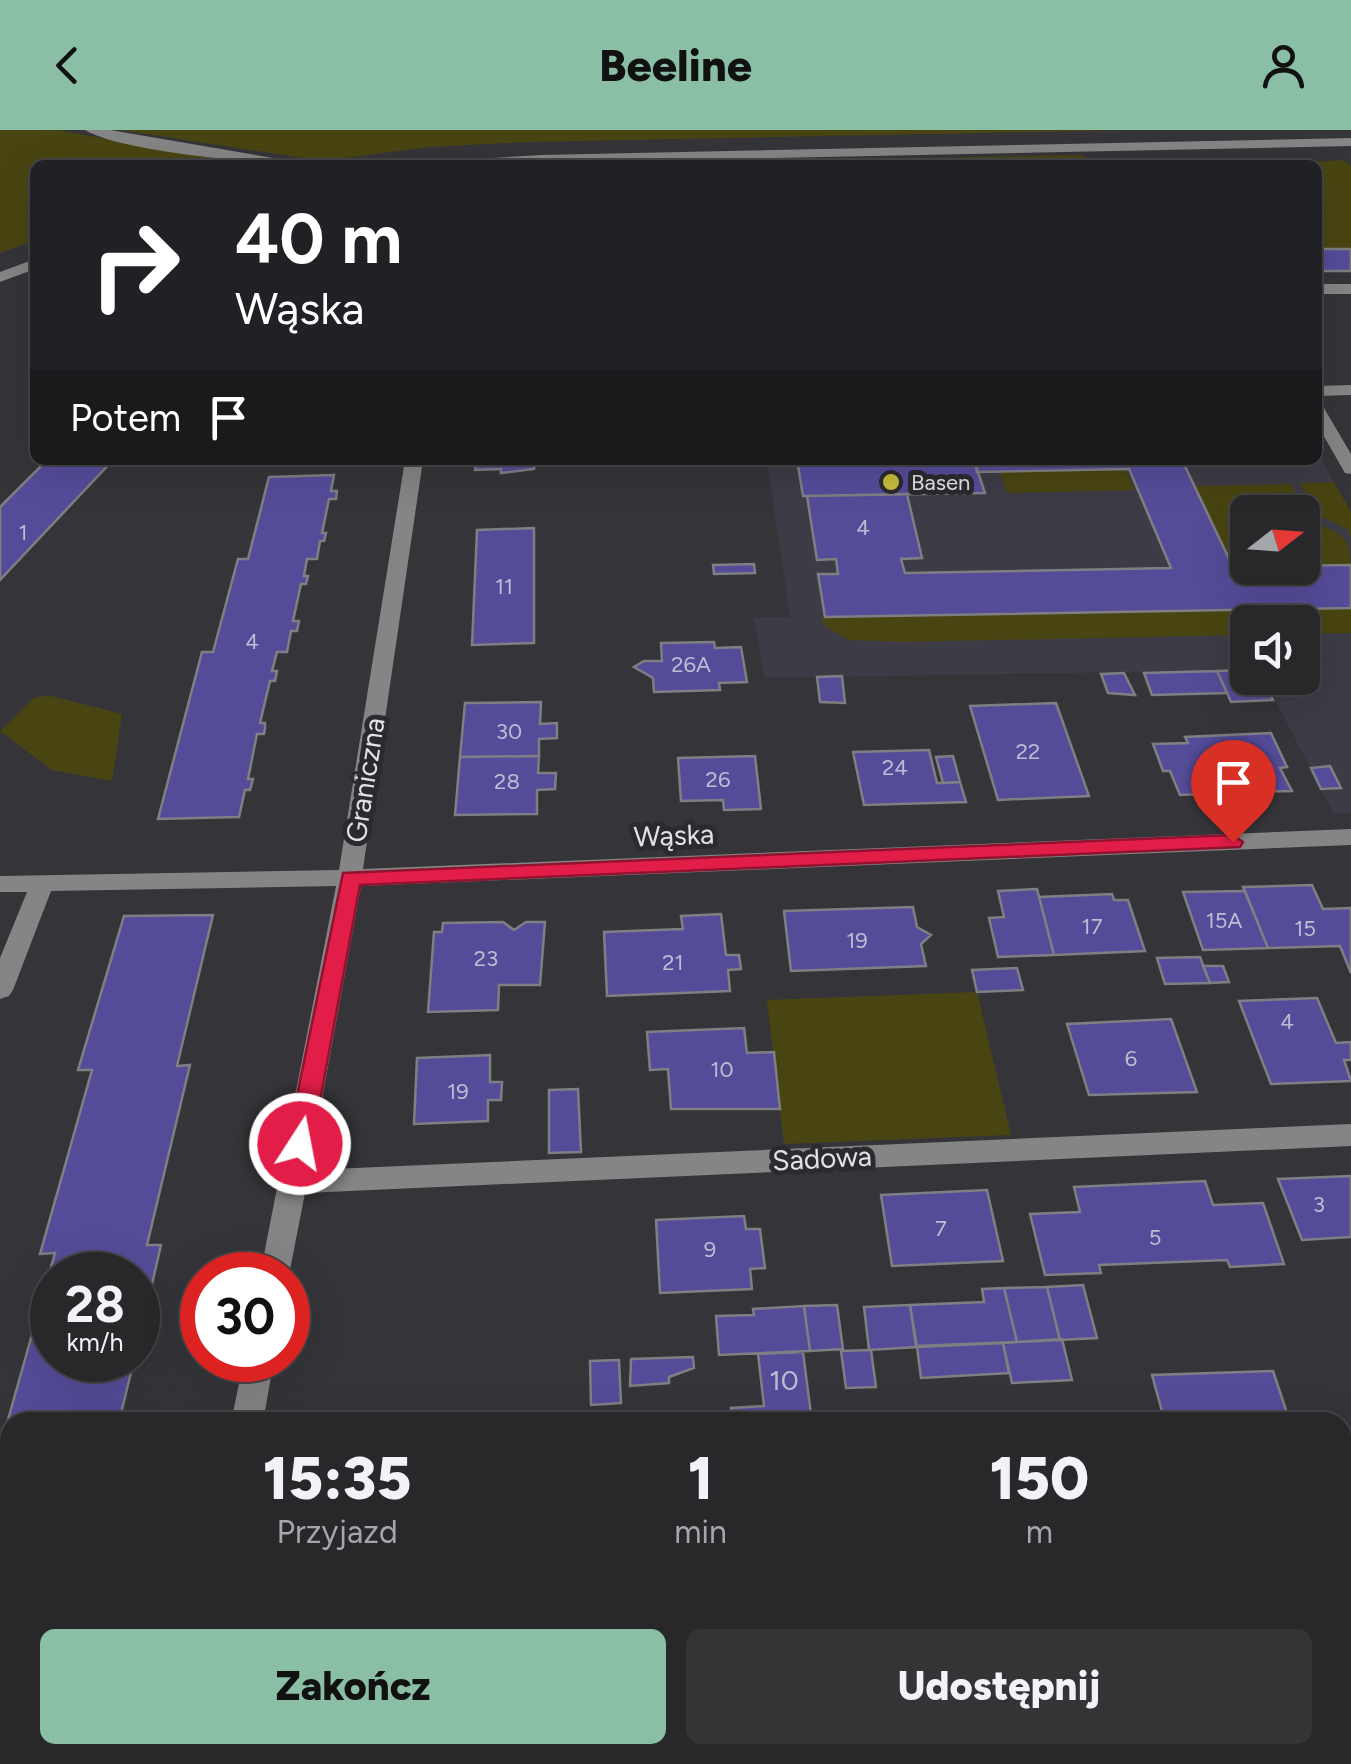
<!DOCTYPE html>
<html lang="pl">
<meta charset="utf-8">
<style>
:root{--surface:#28282b;--page:#343437;--text:#f1f3f6;--muted:#a5a6a9;--line:#444447;--accent:#8abfa5}
body{margin:0;font-family:Figtree,sans-serif;background:var(--page);color:var(--text);height:100vh;display:flex;flex-direction:column;font-size:38px;white-space:nowrap}
*{box-sizing:border-box;margin:0}
p{font-size:32px;color:var(--muted)}
.icon{flex:none;width:55px;height:55px;fill:none;stroke:currentColor;stroke-width:2;stroke-linecap:round;stroke-linejoin:round}
.map{position:relative;flex:1;overflow:hidden}
.drawer{position:absolute;left:0px;top:1282px;width:1352px;height:352px;display:flex;flex-direction:column;background:var(--surface);border-radius:30px 30px 0 0;box-shadow:0 10px 40px #0002,0 0 0 2px var(--line)}
.drawer>*{flex:none}
.guide{position:absolute;left:30px;top:30px;width:1292px;height:305px;border-radius:15px;box-shadow:0 10px 40px #0002,0 0 0 2px var(--line);background:#202124;color:#fff;overflow:hidden}
.needle{width:65px;rotate:73deg}
.fabs{position:absolute;left:1230px;top:365px;display:grid;gap:20px}
.fabs a{display:grid;place-items:center;width:90px;height:90px;border-radius:15px;background:var(--surface);box-shadow:0 10px 40px #0002,0 0 0 2px var(--line);font-size:50px}
.speed{position:absolute;left:30px;top:1122px;display:flex;gap:20px;font-size:50px;font-weight:700;text-align:center}
.speed>*{display:grid;place-content:center;width:130px;height:130px;border-radius:50%;background:var(--surface);box-shadow:0 10px 40px #0002,0 0 0 2px var(--line);line-height:1}
.speed small{font-size:25px;font-weight:400}
.speed .limit{border:15px solid #d22;background:#fff;color:#111}
.pin{position:absolute;display:grid;place-items:center;width:85px;height:85px;color:#fff;margin:-102px -42px;border-radius:50% 50% 50% 0;rotate:-45deg;box-shadow:0 0 10px #0007}
.pin .icon{rotate:45deg}
.me{position:absolute;width:110px;margin:-55px;rotate:11deg;stroke-linejoin:round;filter:drop-shadow(0 0 8px #0008)}
.turn{display:flex;align-items:center;gap:35px;height:210px;padding:0 40px;font-size:45px}
.turn .icon{width:130px;height:130px;stroke-width:2.5}
.turn b{display:block;font-size:70px;line-height:85px}
.then{display:flex;align-items:center;height:95px;padding:0 40px;background:#0003;gap:20px;font-size:38px}
.eta{display:flex;justify-content:space-evenly;align-items:center;height:170px;text-align:center}
.eta b{font-size:60px;font-weight:800;line-height:70px}
.cta{display:flex;gap:20px;margin-top:auto;padding:20px 40px}
.cta a{flex:1;height:115px;border-radius:15px;background:var(--accent);color:#111;font-size:40px;font-weight:800;line-height:115px;text-align:center}
.cta a+a{background:var(--page);color:var(--text)}
header{display:flex;justify-content:space-between;align-items:center;height:130px;padding:0 40px;background:var(--accent);color:#111;font-size:45px;font-weight:800}
.map>svg:first-child{display:block}
.built{fill:#3d3c46;fill-rule:evenodd}
.green{fill:#494512}
.building{fill:#554c99;stroke:#7f7f83;stroke-width:2.5}
.lines{fill:none;stroke-linecap:round;stroke-linejoin:round}
.minor{fill:#858586;fill-rule:evenodd}
.route{fill:#e11d48;stroke:#92132f;stroke-width:2.5}
.poi-dot{fill:#c6bb3c;stroke:#2b2b2f;stroke-width:4}
.labels{text-anchor:middle;stroke-width:10;stroke-linejoin:round;paint-order:stroke}
.far-poi-label{font-size:22px;fill:#e2e2e5;stroke:#2b2b2f;text-anchor:start}
.number-label{font-size:22px;fill:#bfbcd2}
.street-label{font-size:28px;fill:#e2e2e5;stroke:#2b2b2f}
.near-number-label{font-size:28px;fill:#bfbcd2}
</style>
<header><svg class="icon" aria-label="back" viewBox="0 0 24 24"><path d="M15 5l-7 7 7 7"/></svg>Beeline<svg class="icon" aria-label="person" viewBox="0 0 24 24"><circle cx="12" cy="8" r="4"/><path d="M4 21q1-7 8-7t8 7"/></svg></header>
<div class="map">
<svg width="1351" height="1634" viewBox="0 0 1351 1634">
<rect width="100%" height="100%" fill="#353539"/>
<path class="built" d="M1318,323L1351,382V683L1334,684L1264,548H1302V492H1248L1247,540L764,548L754,488L790,487L767,330H1318ZM1248,382H1302V438H1248Z"/>
<path class="green" d="M0,0H57L182,23L287,35H35V110L0,123Z
M121,0H1130L525,12L429,17L322,31Z
M1083,25L1084,28L545,35Z
M1344,30L1351,36V119H1318V35H1263Z
M1124,337L1135,360L1007,363L999,339Z
M1334,352L1351,382V406L1347,399L1314,383L1300,353Z
M1291,354C1296,362 1299,377 1306,384C1325,404 1351,395 1351,435L1303,436L1302,382H1248L1247,437H1233L1195,356Z
M1351,479V503L1303,504L1302,492H1248L1247,505L900,512L848,510L824,495L822,488Z
M47,565L122,584L112,651L52,640L0,601L32,569Z
M977,862L1011,1005L784,1014L767,870Z"/>
<path class="building" d="M1318,119H1351V141H1318Z
M47,330H113L0,450V377Z
M476,330H535L534,339L501,343V339L475,340Z
M797,330H974L985,363L803,366Z
M974,330H1182L1233,437L1351,435V478L825,487L818,444H838L836,429L817,430L807,366L907,364L922,428L901,429L905,443L1171,438L1129,339L977,342Z
M334,345L331,361H337L336,369H329L322,403H326L324,411H320L317,429H307L304,446H308L306,454H301L293,491H299L297,501H291L287,522H277L272,541H277L275,551H270L260,593H265V599L264,604H257L248,649H253L250,660H245L239,687L158,689L202,522H213L238,429H248L269,347Z
M534,398V513L472,515L477,400Z
M754,434L755,443L714,444L713,435Z
M714,512L715,518L741,517L747,552L719,553L720,560L654,562L653,548L634,537L644,531H662L661,513Z
M1248,540V548H1262L1273,570L1231,572L1217,541Z
M1217,541L1227,563L1152,565L1144,543Z
M1124,543L1135,565L1108,563L1101,544Z
M842,546L845,573L820,572L817,547Z
M541,572L540,594L557,593V608L539,609V626L460,627L465,573Z
M1056,573L1089,666L998,670L970,576Z
M1271,603L1287,637L1280,638L1292,661L1250,662L1253,668L1228,669L1225,663L1180,665L1170,641H1163L1153,614L1188,613L1185,607Z
M929,620L937,653L960,652L966,672L864,675L853,622Z
M539,626L538,643H556L555,659L537,660V684L455,685L460,627Z
M755,626L761,679L724,680L723,670L681,671L678,628Z
M953,626L960,652L943,653L936,627Z
M1330,636L1341,658L1321,659L1311,638Z
M1312,755L1323,779L1351,778V843L1340,816L1268,818L1243,757Z
M1037,759L1054,825L998,827L989,788L1004,787L998,761Z
M1245,761L1268,818L1203,820L1183,762Z
M1112,764L1114,770H1128L1145,821L1054,825L1039,767Z
M913,777L917,797L931,805L921,814L926,836L791,841L784,781Z
M721,784L726,825H739L741,839L728,840L730,861L607,866L604,802L683,799L681,786Z
M213,785L177,936L190,935L147,1115H161L138,1215V1145H52V1230H134L119,1292H10V1472H0V1318L55,1123L40,1124L92,940H78L124,786Z
M503,792L514,800L526,792H545L540,855H499L498,880L428,882L434,802H442L443,793Z
M1200,827L1210,853L1165,854L1157,828Z
M1203,836H1223L1229,852L1210,853Z
M1017,838L1023,860L977,862L972,840Z
M1317,868L1336,913L1351,912V930H1344L1351,951L1271,954L1239,871Z
M1171,889L1197,962L1089,965L1067,894Z
M744,898L747,923L774,922L780,979H671L668,939L650,940L647,902Z
M490,925V952H502L501,970H488V991L414,994L417,928Z
M578,959L581,1022L549,1023V960Z
M1351,1046V1107L1302,1110L1278,1049Z
M1205,1051L1213,1075L1263,1073L1284,1134L1230,1137L1227,1130L1099,1135L1101,1143L1045,1145L1030,1084L1080,1082L1074,1057Z
M987,1060L1003,1131L892,1136L881,1065Z
M744,1086L746,1099H760L765,1138L750,1139L752,1159L660,1163L656,1090Z
M1083,1155L1097,1208L1060,1210L1047,1157Z
M1047,1157L1060,1210L1017,1212L1004,1158Z
M1004,1158L1017,1212L916,1216L910,1175L984,1172L982,1159Z
M837,1175L843,1219L810,1221L804,1176Z
M910,1175L917,1217L869,1220L864,1177Z
M804,1176L810,1221L719,1225L716,1186L754,1185L753,1179Z
M1062,1209L1072,1250L1012,1253L1003,1213Z
M1003,1213L1009,1243L921,1248L917,1217Z
M871,1220L876,1257L846,1258L841,1221Z
M803,1222L812,1292H732L731,1278L764,1276L758,1224Z
M693,1227L694,1238L669,1247V1253L630,1256L631,1229Z
M619,1230L621,1273L591,1275L590,1231Z
M1273,1241L1290,1292H1165L1152,1245Z
M336,1625H575V1634H334Z
M1079,1625H1206L1208,1634H1081Z"/>
<g class="lines">
<path class="minor" d="M85,0H110L314,35C268,35 121,22 85,0Z
M1351,8V16L435,35L442,31L541,25Z
M35,129V139L0,152V142Z
M1318,154H1351V164H1318Z
M1351,255V265L1318,266V256Z
M1318,277L1324,278L1351,324V344L1345,343L1318,296Z
M405,330H423L363,739L1351,699V715L361,756L309,1040L1351,994V1016L305,1063L288,1150V1145H260L336,756L51,761L13,860L9,866L0,869V828L27,762H0V746L339,740Z
M244,1230H274L263,1292H231Z
M1351,1424V1456L1342,1457V1425Z
M1342,1611L1351,1634H1316L1313,1625H1342Z
M170,1625H206L205,1634H169Z"/>
</g>
<path class="route" d="M1233,705L1243,712L1240,717L360,755L312,1014L308,1020H291L287,1014L343,743Z"/>
<circle class="poi-dot" cx="891" cy="352" r="10"/>
<g class="labels">
<g class="far-poi-label">
<text x="911" y="360">Basen</text>
</g>
<g class="number-label">
<text x="863" y="405">4</text>
<text x="23" y="410">1</text>
<text x="504" y="464">11</text>
<text x="252" y="519">4</text>
<text x="691" y="542">26A</text>
<text x="509" y="609">30</text>
<text x="1028" y="629">22</text>
<text x="895" y="645">24</text>
<text x="718" y="657">26</text>
<text x="507" y="659">28</text>
<text x="1224" y="798">15A</text>
<text x="1092" y="804">17</text>
<text x="1305" y="806">15</text>
<text x="857" y="818">19</text>
<text x="486" y="836">23</text>
<text x="673" y="840">21</text>
<text x="1287" y="899">4</text>
<text x="1131" y="936">6</text>
<text x="722" y="947">10</text>
<text x="458" y="969">19</text>
<text x="1319" y="1082">3</text>
<text x="941" y="1106">7</text>
<text x="1155" y="1115">5</text>
<text x="710" y="1127">9</text>
</g>
<g class="street-label">
<text transform="translate(365 650) rotate(-81)" y="10">Graniczna</text>
<text transform="translate(674 705) rotate(-2)" y="10">Wąska</text>
<text transform="translate(822 1028) rotate(-3)" y="10">Sadowa</text>
</g>
<g class="near-number-label">
<text x="784" y="1260">10</text>
</g>
</g>
</svg>
<div class="fabs">
<a><svg class="needle" viewBox="-14 -14 28 28"><path d="M0-13l5 13h-10z" fill="#e53935"/><path d="M0 13l5-13h-10z" fill="#a5a6a9"/></svg></a>
<a><svg class="icon" aria-label="sound" viewBox="0 0 24 24"><path d="M4 9h4l5-4v14l-5-4H4zM17 9q2 3 0 6"/></svg></a>
</div>
<div class="speed"><div>28<small>km/h</small></div><div class="limit">30</div></div>
<div class="pin" style="left:1233px;top:712px;background:#d93025"><svg class="icon" aria-label="arrive" viewBox="0 0 24 24"><path d="M6 21V4h12l-3 4 3 4H6"/></svg></div>
<svg class="me" style="left:300px;top:1014px" viewBox="-20 -20 40 40"><circle r="17" fill="#e11d48" stroke="#fff" stroke-width="3"/><path d="M0-11L8 9 0 5-8 9z" fill="#fff"/></svg>
<div class="guide">
<div class="turn"><svg class="icon" aria-label="right" viewBox="0 0 24 24"><path d="M7 20v-9h11M14 6l5 5-5 5"/></svg><div><b>40 m</b>Wąska</div></div>
<div class="then">Potem<svg class="icon" aria-label="arrive" viewBox="0 0 24 24"><path d="M6 21V4h12l-3 4 3 4H6"/></svg></div>
</div>
<section class="drawer">
<div class="eta">
<div><b>15:35</b><p>Przyjazd</p></div>
<div><b>1</b><p>min</p></div>
<div><b>150</b><p>m</p></div>
</div>
<div class="cta"><a>Zakończ</a><a>Udostępnij</a></div>
</section>
</div>
